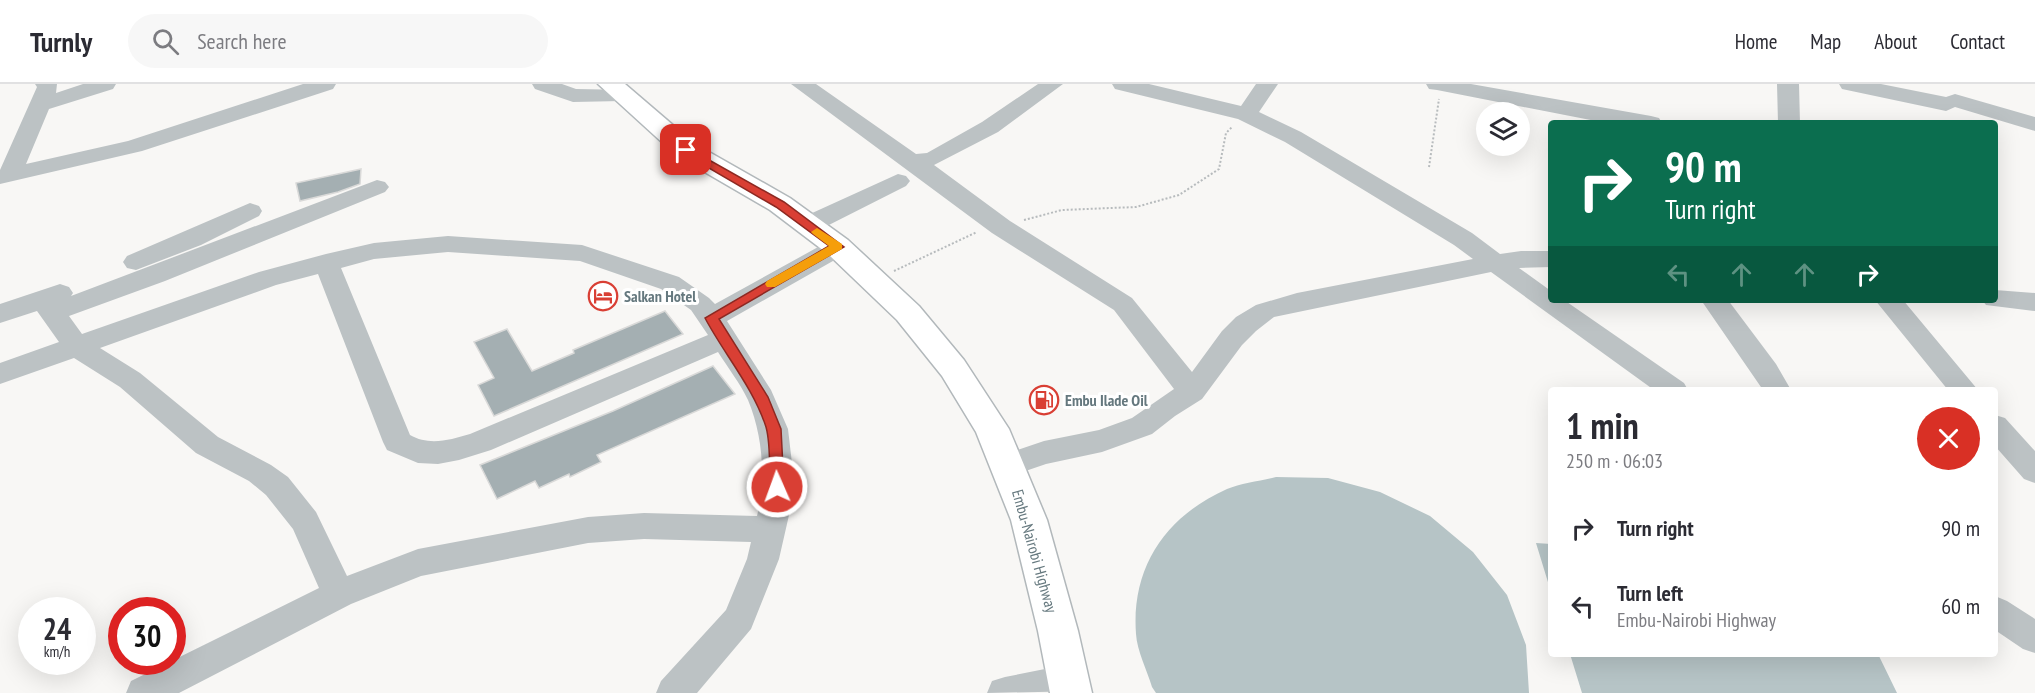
<!DOCTYPE html>
<meta charset="utf-8">
<style>
:root{--surface:#fff;--page:#f7f7f7;--text:#2b2b33;--muted:#7c7c81;--line:#e1e1e2}
body{margin:0;font-family:"PT Sans Narrow",sans-serif;background:var(--page);color:var(--text);height:100vh;display:flex;flex-direction:column;font-size:22px;white-space:nowrap}
*{box-sizing:border-box;margin:0}
p{font-size:20px;color:var(--muted)}
.icon{flex:none;width:33px;height:33px;fill:none;stroke:currentColor;stroke-width:2;stroke-linecap:round;stroke-linejoin:round}
.map{position:relative;flex:1;overflow:hidden}
.details{position:absolute;left:1548px;top:303px;width:450px;height:270px;display:flex;flex-direction:column;background:var(--surface);border-radius:6px;box-shadow:0 6px 24px #0002}
.details>*{flex:none}
.top-card{position:absolute;left:1548px;top:36px;width:450px;height:183px;border-radius:6px;box-shadow:0 6px 24px #0002;background:#0b6e4f;color:#fff;overflow:hidden}
.fabs{position:absolute;left:1476px;top:18px;display:grid;gap:12px}
.fabs a{display:grid;place-items:center;width:54px;height:54px;border-radius:50%;background:var(--surface);box-shadow:0 6px 24px #0002;font-size:30px}
.speed{position:absolute;left:18px;top:513px;display:flex;gap:12px;font-size:30px;font-weight:700;text-align:center}
.speed>*{display:grid;place-content:center;width:78px;height:78px;border-radius:50%;background:var(--surface);box-shadow:0 6px 24px #0002;line-height:1}
.speed small{font-size:15px;font-weight:400}
.speed .limit{border:9px solid #d22;background:#fff;color:#111}
.pin{position:absolute;display:grid;place-items:center;width:51px;height:51px;color:#fff;margin:-26px;border-radius:12px;box-shadow:0 3px 9px #0006}
.me{position:absolute;width:66px;margin:-33px;rotate:358deg;stroke-linejoin:round;filter:drop-shadow(0 0 4px #0008)}
.turn{display:flex;align-items:center;gap:21px;height:126px;padding:0 18px;font-size:27px}
.turn .icon{width:78px;height:78px;stroke-width:2.5}
.turn b{display:block;font-size:42px;line-height:51px}
.lanes{display:flex;align-items:center;height:57px;padding:0 18px;background:#0003;justify-content:center;gap:30px;direction:ltr}
.lanes .off{opacity:.35}
.round{display:grid;place-items:center;flex:none;width:63px;height:63px;border-radius:32px;background:var(--page)}
.head{display:flex;align-items:center;justify-content:space-between;height:102px;padding:0 18px}
h1{font-size:36px;font-weight:800;line-height:45px}
ul{padding:0;list-style:none}
li{display:flex;align-items:center;gap:18px;height:78px;padding:0 18px}
li div{flex:1}
li b{display:block;font-size:22px}
li em{font-style:normal}
header{display:flex;align-items:center;gap:36px;box-sizing:border-box;height:84px;padding:0 30px;background:var(--surface);border-bottom:2px solid var(--line)}
header strong{font-size:28px}
nav{display:flex;gap:33px;margin-inline-start:auto;font-size:21px}
.search{width:420px;height:54px;background:var(--page);display:flex;align-items:center;gap:15px;box-sizing:border-box;padding:0 21px;border-radius:33px;color:var(--muted);font-size:22px}
.map>svg:first-child{display:block}
.water{fill:#b6c4c6}
.building{fill:#a4afb2;stroke:#d9d9d8;stroke-width:1.5}
.lines{fill:none;stroke-linecap:round;stroke-linejoin:round}
.major-casing{stroke:#b2b8bb;stroke-width:3}
.path{stroke:#b7bbbd;stroke-width:2;stroke-dasharray:2 2;stroke-linecap:butt}
.minor{fill:#bcc2c4;fill-rule:evenodd}
.major{fill:#fff;fill-rule:evenodd}
.route{fill:#d93f34;stroke:#8d2922;stroke-width:1.5}
.slow{fill:#f59e0b}
.labels{text-anchor:middle;stroke-width:6;stroke-linejoin:round;paint-order:stroke}
.poi-label{font-size:16px;font-weight:bold;fill:#65787e;stroke:#fff;text-anchor:start}
.street-label{font-size:16px;fill:#65787e;stroke:#fff}
</style>
<header>
<strong>Turnly</strong>
<div class="search"><svg class="icon" aria-label="search" viewBox="0 0 24 24"><circle cx="10" cy="10" r="6"/><path d="M15 15l6 6"/></svg>Search here</div>
<nav><a>Home</a><a>Map</a><a>About</a><a>Contact</a></nav>
</header>
<div class="map">
<svg width="2035" height="609" viewBox="0 0 2035 609">
<rect width="100%" height="100%" fill="#f8f7f5"/>
<path class="water" d="M1276,393L1328,394L1380,408L1430,432L1473,468L1507,511L1526,561L1529,609H1156L1152,603C1147,586 1137,567 1136,550C1131,483 1166,432 1227,405C1241,399 1260,397 1276,393Z
M1536,459L1551,460V508Z
M1570,570H1878L1897,609H1582Z"/>
<path class="building" d="M361,85L360,100L338,108L300,117L296,99Z
M665,227L683,250L494,332L478,301L494,294L474,258L507,245L532,287L574,269L573,266Z
M713,282L735,310L597,371L601,378L570,393L569,390L539,404L535,397L497,415L480,381L613,327Z"/>
<g class="lines">
<g class="major-casing">
<path id="major" d="M598,0H625L695,60L790,114L848,156L919,222L964,276L1009,345L1047,436L1078,547L1092,609H1050L1038,547L1011,436L976,348L942,292L897,236L828,170L770,126L677,72Z"/>
</g>
<path class="path" d="M1429,83L1439,15
M1024,136L1062,126L1136,123L1179,111L1219,85L1226,49L1232,43
M894,187L977,148"/>
<path class="minor" d="M35,0H57L56,9L83,0H116L113,5L49,25L26,80L128,57L303,0H336L333,5L142,67L0,100V86L37,3Z
M532,0H562L576,5L630,6L633,11L630,16L622,17L573,18L535,5Z
M791,0H816L916,70L927,69L982,38L1038,0H1063L998,48L934,81L1010,137L1132,214L1192,288L1222,247L1236,233L1256,221L1297,209L1473,175L1454,161L1285,58L1238,35L1115,5L1112,0H1149L1241,22L1256,0H1278L1259,28L1301,48L1472,149L1500,170L1521,167H1551V183L1519,184L1551,207V216H1564L1684,299L1688,306H1654L1491,188L1274,233L1256,247L1242,261L1202,315L1175,332L1152,350L1102,368L1046,380L1008,393L997,389L993,381L997,373L1044,357L1099,346L1132,334L1174,305L1114,226L992,149Z
M1426,0H1471L1651,32L1659,34L1662,39H1606L1437,6L1429,5Z
M1777,0H1799L1800,39H1778Z
M1839,0H1881L1946,13L1955,10L2035,33V47L1955,23L1946,27L1842,5Z
M898,90L906,92L910,97L906,102L817,147L808,149L799,147L796,141L799,135Z
M377,96L385,98L389,103L385,108L165,197L69,232L82,250L259,188L326,170L374,159L448,152L582,161L679,193L709,214L715,220L829,157L838,155L847,157L851,163L847,169L727,237L771,306L788,345L793,388L792,418L779,475L751,545L697,609H656L661,597L726,526L747,475L751,458L644,455L588,459L421,492L351,520L179,609H126L131,597L319,504L293,445L266,411L249,397L196,369L120,303L74,274L0,300V279L59,258L37,227L0,239V220L60,200L69,203L73,209L71,212ZM448,168L580,177L661,205L691,226L708,251L470,350C450,356 429,362 410,351L341,184L374,175ZM318,190L383,358L387,366L418,379L438,380L459,376L491,366L718,268C728,284 740,299 748,316C763,352 766,394 757,432L644,429L588,433L418,465L347,492L316,428L288,393L271,381L218,353L140,289L100,264L276,201Z
M250,119L259,122L262,127L259,132L201,161L136,186L127,184L123,178L127,172Z
M1995,206L2035,209V227L1986,221L1982,216H1995Z
M1701,216H1728L1776,280L1791,306H1763Z
M1875,216H1903L1978,306H1948Z
M1995,331L2005,334L2035,367V399L2024,395L1995,362Z
M1995,512L2007,517L2035,535V569L2023,565L1995,546Z
M1070,580L1083,585L1088,596L1083,607L987,609L992,597L1005,593Z"/>
<use href="#major" class="major"/>
</g>
<path class="route" d="M686,63L784,118L844,163L719,235L768,313L781,345L784,403L782,407H772L770,403C769,384 771,361 766,343C753,303 724,270 705,234L829,162L776,123L683,69L681,66Z"/>
<path class="slow" d="M817,144L842,160V165L775,203H767L765,200L767,197L829,162L813,150L811,148Z"/>
<defs>
<g id="hotel-ring" transform="scale(1.5)"><circle r="9.5" fill="#fff" stroke="#d93f34" stroke-width="1.5"/><path d="M-6-4.5h1.5V1H6V5H4.5V3h-9V5H-6ZM-4 0a1.8 1.8 0 1 1 3.6 0ZM.5 0V-2.5h3Q6-2.5 6 0Z" fill="#d93f34"/></g>
<g id="fuel-ring" transform="scale(1.5)"><circle r="9.5" fill="#fff" stroke="#d93f34" stroke-width="1.5"/><path d="M-5.5-6h7V0h2V4h1.3V-2.5L3-4.5l.8-.8L6-3V5H2.5V1h-1V6h-7ZM-4.2-4.7v3.2H.2V-4.7Z" fill="#d93f34"/></g>
</defs>
<g fill-rule="evenodd">
<use href="#hotel-ring" x="603" y="212"/>
<use href="#fuel-ring" x="1044" y="316"/>
</g>
<g class="labels">
<g class="poi-label">
<text x="624" y="218">Salkan Hotel</text>
<text x="1065" y="322">Embu Ilade Oil</text>
</g>
<g class="street-label">
<text transform="translate(1035 467) rotate(74)" y="6">Embu-Nairobi Highway</text>
</g>
</g>
</svg>
<div class="fabs">
<a><svg class="icon" aria-label="layers" viewBox="0 0 24 24"><path d="M12 4l9 5-9 5-9-5zM3 14l9 5 9-5"/></svg></a>
</div>
<div class="speed"><div>24<small>km/h</small></div><div class="limit">30</div></div>
<div class="pin" style="left:686px;top:66px;background:#d93025"><svg class="icon" aria-label="arrive" viewBox="0 0 24 24"><path d="M6 21V4h12l-3 4 3 4H6"/></svg></div>
<svg class="me" style="left:777px;top:403px" viewBox="-20 -20 40 40"><circle r="17" fill="#d93f34" stroke="#fff" stroke-width="3"/><path d="M0-11L8 9 0 5-8 9z" fill="#fff"/></svg>
<div class="top-card">
<div class="turn"><svg class="icon" aria-label="right" viewBox="0 0 24 24"><path d="M7 20v-9h11M14 6l5 5-5 5"/></svg><div><b>90 m</b>Turn right</div></div>
<div class="lanes"><svg class="icon off" aria-label="left" viewBox="0 0 24 24"><path d="M17 20v-9H6M10 6l-5 5 5 5"/></svg><svg class="icon off" aria-label="ahead" viewBox="0 0 24 24"><path d="M12 20V5M6 11l6-6 6 6"/></svg><svg class="icon off" aria-label="ahead" viewBox="0 0 24 24"><path d="M12 20V5M6 11l6-6 6 6"/></svg><svg class="icon" aria-label="right" viewBox="0 0 24 24"><path d="M7 20v-9h11M14 6l5 5-5 5"/></svg></div>
</div>
<section class="details">
<div class="head"><div><h1>1 min</h1><p>250 m · 06:03</p></div><a class="round" style="background:#d93025;color:#fff"><svg class="icon" aria-label="close" viewBox="0 0 24 24"><path d="M6 6l12 12M18 6L6 18"/></svg></a></div>
<ul>
<li><svg class="icon" aria-label="right" viewBox="0 0 24 24"><path d="M7 20v-9h11M14 6l5 5-5 5"/></svg><div><b>Turn right</b></div><em>90 m</em></li>
<li><svg class="icon" aria-label="left" viewBox="0 0 24 24"><path d="M17 20v-9H6M10 6l-5 5 5 5"/></svg><div><b>Turn left</b><p>Embu-Nairobi Highway</p></div><em>60 m</em></li>
</ul>
</section>
</div>
